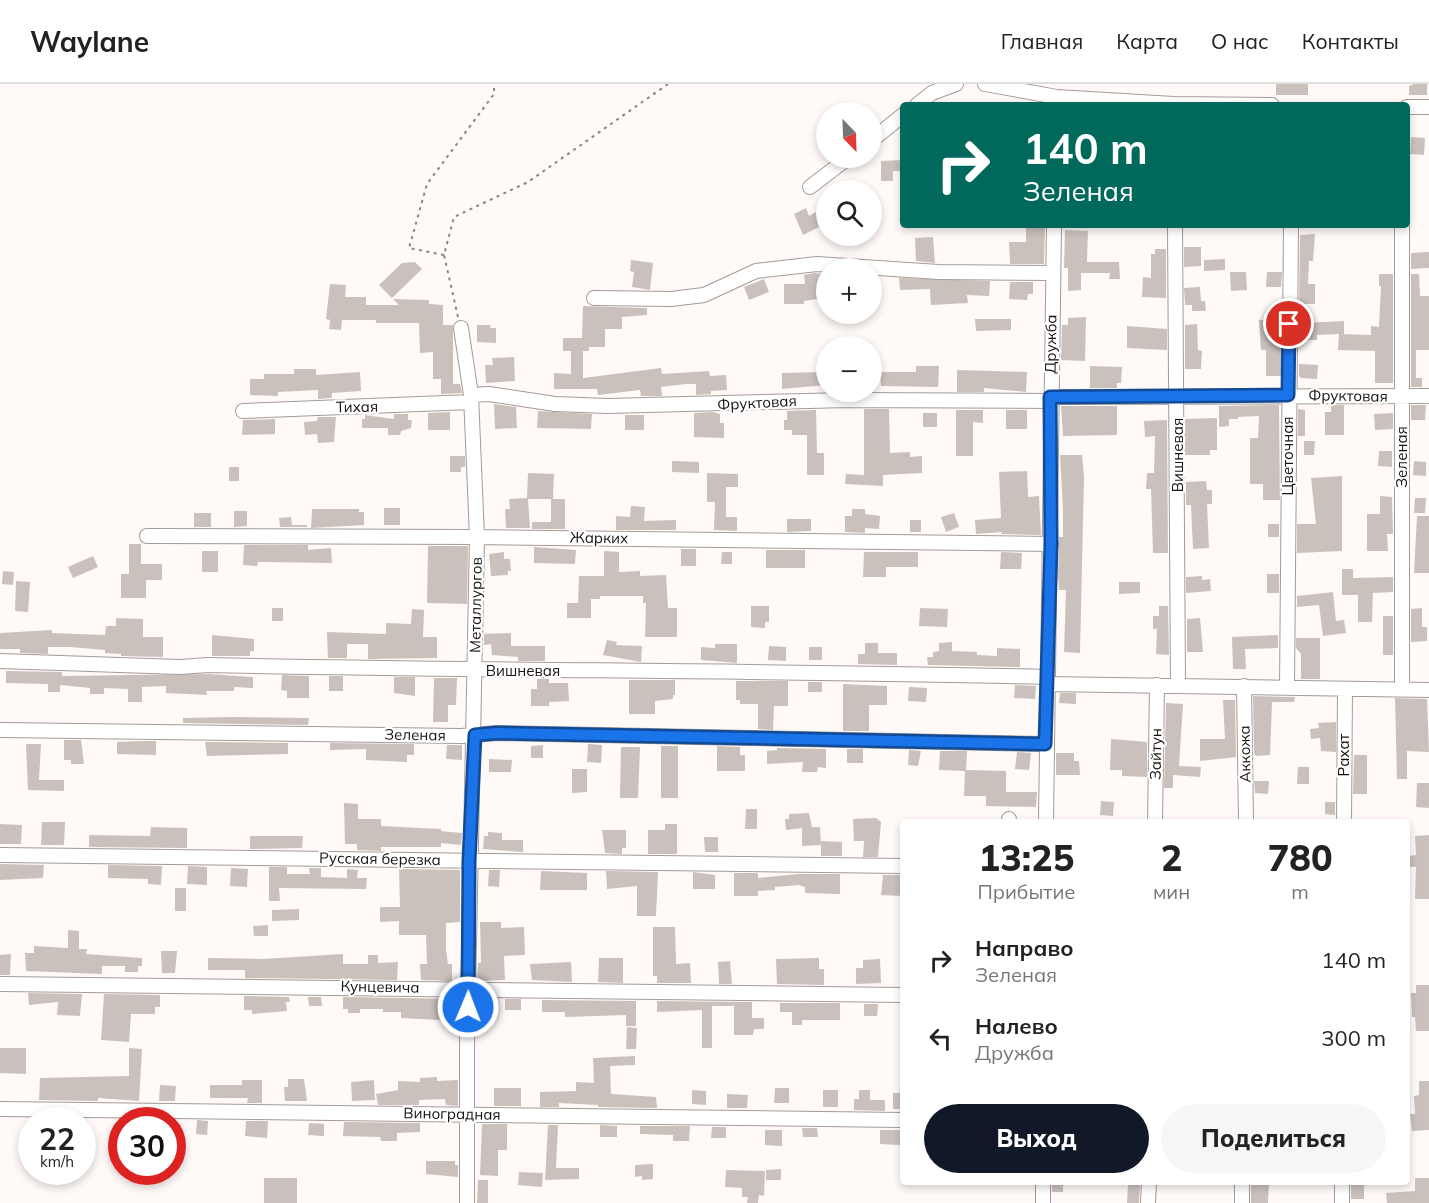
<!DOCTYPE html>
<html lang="ru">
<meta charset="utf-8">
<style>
:root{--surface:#fff;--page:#f6f6f6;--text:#222;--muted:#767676;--line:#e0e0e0;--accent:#111827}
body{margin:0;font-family:Mulish,sans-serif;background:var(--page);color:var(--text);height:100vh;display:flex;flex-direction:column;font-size:22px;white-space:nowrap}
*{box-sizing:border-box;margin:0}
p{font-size:20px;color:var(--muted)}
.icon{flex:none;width:33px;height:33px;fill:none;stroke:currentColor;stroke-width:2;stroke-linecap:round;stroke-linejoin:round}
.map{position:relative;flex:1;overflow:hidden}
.panel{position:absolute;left:900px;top:735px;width:510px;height:366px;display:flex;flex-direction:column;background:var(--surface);border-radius:6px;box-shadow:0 3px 9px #0003}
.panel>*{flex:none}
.banner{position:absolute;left:900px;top:18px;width:510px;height:126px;border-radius:6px;box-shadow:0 3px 9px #0003;background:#00695c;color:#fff;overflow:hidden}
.needle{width:39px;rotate:157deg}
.tools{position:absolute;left:816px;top:18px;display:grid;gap:12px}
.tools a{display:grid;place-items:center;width:66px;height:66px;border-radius:50%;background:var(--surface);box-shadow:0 3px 9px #0003;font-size:30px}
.speed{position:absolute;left:18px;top:1023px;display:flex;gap:12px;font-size:30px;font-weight:700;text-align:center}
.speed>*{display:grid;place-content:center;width:78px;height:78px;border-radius:50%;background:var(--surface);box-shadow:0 3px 9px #0003;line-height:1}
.speed small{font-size:15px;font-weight:400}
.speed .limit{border:9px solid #d22;background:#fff;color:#111}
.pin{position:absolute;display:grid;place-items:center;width:51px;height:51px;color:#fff;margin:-26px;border:3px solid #fff;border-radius:50%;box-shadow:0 2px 6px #0007}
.me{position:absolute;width:66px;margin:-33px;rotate:1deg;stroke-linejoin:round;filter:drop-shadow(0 0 4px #0008)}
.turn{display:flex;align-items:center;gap:21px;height:126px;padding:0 24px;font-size:27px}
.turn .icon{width:78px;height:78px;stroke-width:2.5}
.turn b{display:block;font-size:42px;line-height:51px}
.eta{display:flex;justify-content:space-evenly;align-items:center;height:102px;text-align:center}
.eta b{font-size:36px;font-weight:800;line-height:42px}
.primary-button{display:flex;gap:12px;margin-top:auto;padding:12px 24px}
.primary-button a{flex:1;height:69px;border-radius:36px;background:var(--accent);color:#fff;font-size:24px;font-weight:800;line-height:69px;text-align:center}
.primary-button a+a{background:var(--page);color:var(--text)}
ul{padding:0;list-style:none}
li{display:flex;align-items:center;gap:18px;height:78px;padding:0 24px}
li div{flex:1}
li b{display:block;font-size:22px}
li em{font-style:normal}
header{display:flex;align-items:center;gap:36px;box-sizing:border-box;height:84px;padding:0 30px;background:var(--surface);border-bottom:2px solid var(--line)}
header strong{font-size:28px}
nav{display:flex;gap:33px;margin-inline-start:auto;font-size:21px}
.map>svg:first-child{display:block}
.building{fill:#cac1bd}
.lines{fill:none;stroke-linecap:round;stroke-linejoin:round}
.minor-casing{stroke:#a49b98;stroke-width:16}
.path{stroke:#898583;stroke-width:2;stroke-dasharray:3 4.5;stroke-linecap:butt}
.minor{stroke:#fff;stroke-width:14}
.route-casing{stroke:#114b97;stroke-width:15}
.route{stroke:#1a73e8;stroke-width:10}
.labels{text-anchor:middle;stroke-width:4.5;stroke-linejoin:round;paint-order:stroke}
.street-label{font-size:15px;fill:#151210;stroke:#fff}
</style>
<header>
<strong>Waylane</strong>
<nav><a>Главная</a><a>Карта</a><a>О нас</a><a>Контакты</a></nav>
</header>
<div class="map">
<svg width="1429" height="1119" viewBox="0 0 1429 1119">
<rect width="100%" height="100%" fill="#fff9f7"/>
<path class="building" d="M1276,0H1308V11H1276Z
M1414,0H1427V11H1409V2Z
M1411,53L1425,54L1424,71L1410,70Z
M903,76V87H893V97H881V77Z
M806,124L809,132L816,128L823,141L803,151L794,130Z
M1026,141H1045L1044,180H1010L1009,158H1026Z
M1065,146L1088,147L1087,178H1119L1120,195H1109L1110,189H1081V206L1068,207V184H1064Z
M1315,150L1313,177H1309L1308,200H1315V220H1299L1300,151Z
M933,153L935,179L916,177L915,154Z
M1184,163H1201V182L1184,183Z
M1155,165H1166V214L1142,213L1143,193L1151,194V170H1155Z
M1429,168V184L1411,185V169Z
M1225,175V186L1204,187V176Z
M631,176L653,179L650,206L632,203L634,188L630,187Z
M415,178L422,185L392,214L379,201L402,179Z
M1230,188H1246L1247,206L1231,207Z
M1267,188H1282L1281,203H1266Z
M814,189L826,190V209H816L817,215L804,217V220H784V200H805L804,191Z
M1379,190H1393V299H1375V267L1338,266L1339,250L1317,251V256H1306L1305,239L1344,237V250H1340L1371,251V242L1379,243L1381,202H1379Z
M1411,190H1419L1420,212H1429V266H1416V294H1422V303H1411Z
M899,194L990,197L989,212L967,211L968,219L931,221L930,205L900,206Z
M764,195L769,208L749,216L744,203Z
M1010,198H1033V210H1028L1027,216L1009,215Z
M330,200L346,201L345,213H366V221H399L393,215L429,216V220L443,221V241H453V300H460L462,309L441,310V295H433V268L420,269L419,239H376V236H342L341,246L329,245L330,236L326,235Z
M1200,203L1201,217H1205L1206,227H1192V221H1185L1184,204Z
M583,222L647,224V231L622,233V245H605V263H589V267H583V294L661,284L662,290L709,287L710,292L726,291L727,306L711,307V310L696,311V300H686L661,303L662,312H641L640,306L598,311L597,305H554V289L571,290V267H563V254H582Z
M1269,227H1281V292H1266V266H1261L1259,236H1269Z
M1086,233L1085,277L1061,276L1062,241H1068V234Z
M975,235H1011V246L976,247Z
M1197,240L1198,266L1202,267L1201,285H1185V241Z
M477,241H491L490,244H496V259L477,258Z
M1127,242L1167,245V266L1127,264Z
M514,273L515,297L486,299L485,281H493L492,274Z
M1299,280L1318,281L1317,295L1301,294L1299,292Z
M916,282H939L938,303L881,302L880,288H916Z
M1090,282L1122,283L1121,299H1117V304H1090Z
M294,285H316V291L360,288L361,307L332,309V314L318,315V306L278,308V312L250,311V295H264V290H294Z
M957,286L1027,288L1026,308L984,304V308H957Z
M826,288V301L782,305V289Z
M494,320L516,323L517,344L495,345Z
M1279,321L1280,416H1263V400H1250V354H1258L1259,332L1238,333V335H1229V342L1219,343V322Z
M1331,321H1344V351H1325V328H1331Z
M1411,321H1426L1425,336H1411Z
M1061,322H1117V351L1063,352Z
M864,325H889L890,369L910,368V373L922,372V389L883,391V402L845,400L846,390L864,391Z
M1298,325L1305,326V352H1298Z
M816,326L817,369H824V391H807V351H792V346H784V336H787V327Z
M956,326H983V339L973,338V372H956Z
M1006,326H1027V345H1006Z
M538,327L592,330L591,345L537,344Z
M450,328V346H428V329Z
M713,328L720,330V339H724V354L694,353V329Z
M923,329H937V343H923Z
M1393,329V345L1375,346L1374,330Z
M394,330H408V336H412L411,344L401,347L400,351H388V344H362V335H365V331L394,335Z
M625,331H644V346H625Z
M318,333H336L334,358L318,359L317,350L305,351L304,338L317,337Z
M1217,334V366H1210V371H1185V335Z
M275,335V350L242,351L243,336Z
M1167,336L1168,469H1153L1151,405H1146L1147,389H1154L1155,352L1145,353L1144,337Z
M1304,357H1315L1314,371H1304Z
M1379,367H1392V383L1378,382Z
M1060,371H1082L1084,393L1080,569L1064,568L1066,506H1059L1058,489L1059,453H1063V426Z
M450,372H465V383H461V388H450Z
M672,377L699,378V389L672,388Z
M1414,377L1426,378V392L1413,391Z
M229,383H239V397H229Z
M1027,387L1028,413L1039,412L1041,451L1001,450L1002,448L976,450L975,436L1001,434L999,388Z
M528,389L554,390L553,415H565V445H532V438H551V415H528L530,444H506L505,425H510L509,415L527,414Z
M707,389L738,390V403H726V433H737V447L714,446L715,418H707Z
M1342,392V467L1297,469V440H1316L1311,394Z
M1206,397L1207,406H1212V420H1207L1209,464L1193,465L1191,421H1186V398Z
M1380,412L1392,413L1393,450H1387L1388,467H1367V430H1380Z
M1415,414H1426L1425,429H1414Z
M631,422L645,423L644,437L676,436V446H616V432L630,433Z
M384,424H400V441H384Z
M312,425H359V428H364V441L311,444Z
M852,425H865V430L880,432L879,445L865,444V449L845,448V432H852Z
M234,427H247V442L234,443Z
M194,429H211V443H194Z
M954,429L959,443L946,448L941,433Z
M1417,432H1429V489H1414Z
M291,433L292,441H307V443H280L279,434Z
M787,435H811V447L787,448Z
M910,436H921V448H910Z
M1268,440H1279V453H1268Z
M129,460H141V480H162V496H146V514H121V490H129Z
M244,461H308V466L331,464L332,479L263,478H258L257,482L243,481Z
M428,462H468L467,520L427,519Z
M534,463L576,466L575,480L534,479Z
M681,465H696V482H681Z
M766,466H805V484H766Z
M202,467H218V488H202Z
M604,467L619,468V488L640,487V492L666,491L668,524H677V553H645L646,519H643V512H600V515H591V534H567V519H578L579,492H604Z
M504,468V475H510L511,487H508V491L491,492L489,470Z
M722,468H732V480H721Z
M864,468H918V483H886V493H863Z
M1001,468L1022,469L1021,485H1000Z
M93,472L98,483L73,494L68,483Z
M1342,485H1353V494L1393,493V508L1373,509L1372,538H1358V511H1342Z
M3,487L14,488L13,501L2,500Z
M1267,490H1279V509H1267Z
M1202,492V496L1210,495L1211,507L1186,509V493Z
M16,497L30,498L28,528L15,527Z
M1119,498H1140V509L1119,510Z
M1333,508L1336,537L1344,536L1346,549L1323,552L1319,521L1297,523V512Z
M751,522H769V538H765V544L751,543Z
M1159,522H1168L1169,571L1156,570L1157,545H1153V532H1159Z
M272,524H283V537H272Z
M920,524L948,525L947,543L919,542Z
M1422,524V543H1427V557L1411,558V525Z
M412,525L424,526L423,553H437V574L368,575V560H347V574H328L327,548L386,550V539L411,540Z
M1383,532H1393V571H1383Z
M116,534L143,535V553H163V573L121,572V570L105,569V566L70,563H48V570L20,569V565H0V549L52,546V549L105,551L106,542H116Z
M1200,534L1203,568H1187V535Z
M511,549V562H545V577H518V573L492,571L491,560L484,561V550Z
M212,551L254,555V567H250V572H212Z
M1278,551V564L1245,565L1246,585H1233L1232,553Z
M1296,554H1320V595H1301V570L1296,564Z
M607,556L617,558L616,561L642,562L641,578L603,571Z
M952,558V567L977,568V571L997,572V564L1020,565V583L928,581L927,573H933V568L939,567V559Z
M865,559H878V569H897V581L858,580V570H865Z
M715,560H737V579L701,576V563L715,564Z
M769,562L786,563V577L768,576Z
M809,563H822V576H809Z
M6,587L62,588V592L208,590L253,593V604L234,603V607H206L207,611L166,609V602L142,603V618H128V605L104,604V610H90V604L60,601V608H48V600L6,599Z
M282,591L309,592V614H287V607L281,606Z
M329,592H343V607H329Z
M394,593H415V612L394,609Z
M434,594H457L456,621H448V638H433Z
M537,595H549V599H568L569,617L549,618V622H531V605H537Z
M629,596H675V611H673V615L655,617V630H629Z
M736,597H788V622H774L773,646L758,645V620H740V616H736Z
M808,598H822V608H808Z
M843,600L887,602V621H869V647H843Z
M1015,601L1036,602L1035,615L1014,614Z
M909,603L927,604L926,618L908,617Z
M1060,609H1076V620L1059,619Z
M1253,612L1295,613L1294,618H1272L1270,671L1256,672L1254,669Z
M1395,614L1427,615L1429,668L1407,667V695H1397Z
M1223,616H1235L1236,673L1200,677V655H1225Z
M1166,619L1183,620L1179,682L1201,683L1200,693L1173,691V704H1164Z
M233,633L309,634L308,641L183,639V634Z
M1336,638V668L1321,667L1320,654L1311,655L1310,645L1319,644L1318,639Z
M1111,655L1147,658V693L1122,692V686H1110Z
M64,656H81L84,680H71V676H64Z
M143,657H156V671L117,670V658Z
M205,658L288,659V670L207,672Z
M330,659L414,660V671H407V678L366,676V665L330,666Z
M26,660H41L39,696H64V707L28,706Z
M588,660L602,661L601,679L587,678Z
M447,661H462V676L446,675Z
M543,661V674H531V662Z
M661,662H678V714H661Z
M717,662L740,663V671H745V687H717Z
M621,663H640L638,714H620Z
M777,664L826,665V684L818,683L817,688H802L803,678L767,680V667L777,666Z
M847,665H863V679H847Z
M909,666L921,667L918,682L908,681Z
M940,667H967L966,686L1006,687V708H1037L1036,723L986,722V712H964L965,687L939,686Z
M1017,668L1031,669L1029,686L1015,685Z
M1056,669H1074V677H1079L1080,691H1056Z
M1354,671H1367V710H1353Z
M489,675L512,676L511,688H489Z
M1298,683H1309V700H1297Z
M572,685H587V708L572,709Z
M1254,697H1269L1268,710L1255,709Z
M1417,699H1429V724L1416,723Z
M1101,717L1114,718L1113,732L1100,731Z
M1325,718H1335V731L1325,730Z
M344,719L358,720V735H381V742L441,745V747L462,749L461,761L441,759V763H381V767L357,766V760H345Z
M746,725H757V745H745Z
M809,729L812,743H820L821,761L802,762V744L786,746L785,735H789V730Z
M876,734L881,738L878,773H863L864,757H854L853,735Z
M42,738H65L64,761H41Z
M0,740L22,741L21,760H0Z
M665,740H677V770H648V746H665Z
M151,743L187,744V764L89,763V751L150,752Z
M602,746H626V764H622V770L605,769Z
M488,748L502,749V756H523V768L483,765L484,752H488Z
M1429,751V815H1415L1416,783H1407V772L1416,771L1415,752Z
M250,752H303L302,764L250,765Z
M704,753H718V768H705Z
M821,757L842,758V772H821Z
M0,780L44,781L43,794L0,796Z
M108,781L162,782L161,801L148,800V795L108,794Z
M188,782L207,783V801L187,800Z
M269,783H287V790H310L309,784H321V793L347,794V785L358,786L357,794H367L366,805L279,804L280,817H269Z
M231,784L248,785L247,803L230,802Z
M399,785L460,786V838L446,839V866L448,880H452V897L421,896L420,880H427L426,851H399V837L380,838V823H400Z
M489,786H500L499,803L488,802Z
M541,787L587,789V806H540Z
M606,787L658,788L656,832H637V802L607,805Z
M693,788L715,791V805H693Z
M734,789H758V794L799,790H840V810L805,809V803L799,801L775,803V806L758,807V812H734Z
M883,791H903V812L881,811Z
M175,804H186V827H175Z
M299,825V836L272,837V826Z
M480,838H501V844L524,843L525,871L504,872L505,896L477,897L478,879H481Z
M268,841V852H254L253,842Z
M653,843H675L676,880L690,879L691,899H657V892H653Z
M68,846L79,847V865H87L86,870L142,874V882H138V888H125V882H102V890L26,887L25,869H34V862L68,864Z
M161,867H177L175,889H162Z
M11,870L10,891H0V871Z
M343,870V880H368V871H378V879L398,878L397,896L245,894V886H208V874L263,875Z
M599,874H623V899L598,898Z
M819,874V885H824V901L777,900L776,875Z
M880,875L881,899L856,900V884H863V876Z
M730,877L732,900H719L718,878Z
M571,878L572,898L532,896L530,880Z
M1416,901H1429V947H1416L1415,933H1412L1411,909H1416Z
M28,909L82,910L80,932L57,931L58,918L29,921Z
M104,910L160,911V923H155V930H131L129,958L101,956Z
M244,912L289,913L290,918H286L287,927L252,930V926H244Z
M308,913H321L322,922H309Z
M343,913L459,915L458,937L401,934V928H383V925H360V929H348V925H343Z
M505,915H521V926H505Z
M542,916L636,917V942H626V931L565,933V928H542Z
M657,917L752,918V934H764V945H754L753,951H734V922H712V964H702V926L657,928Z
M780,919H840V936H802V941H792V928H780Z
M864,920H878L877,932H864Z
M627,943L637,944L636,965H626Z
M0,964H26V990L0,989Z
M129,964L142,965L139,1017L98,1014V1017L39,1016L40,994L129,992Z
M635,972V981L610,982L611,1010L656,1013L657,1024L598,1023V1021L559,1019V1023H540V1008L576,1007V998L594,999L593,974Z
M437,993V997L458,996V1022L446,1021L445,1015L419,1016V1021H378L376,1010L398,1006V997L420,998V994Z
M288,995H304L307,1017H285L284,1003H288Z
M242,996H262V1019H247L248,1014H210V1001H242Z
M374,996L375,1016L352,1017L351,998Z
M1419,997H1429V1046L1412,1047L1410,1030H1415L1414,1012L1419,1011Z
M160,1001L176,1002L175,1017H159Z
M494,1004H521V1022H494Z
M775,1004H789V1019H774Z
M692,1006L706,1007V1021L692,1020Z
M823,1006H838V1023H823Z
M859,1006H870V1016H885V1027L854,1026V1015H859Z
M893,1009H903V1025H893Z
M727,1010L748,1011L747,1024H727Z
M197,1036L208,1037L207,1051L196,1050Z
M246,1037H268L267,1054L245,1052Z
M344,1038L420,1039V1048L397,1049V1057H381L380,1053L343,1052Z
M309,1039L324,1040V1052L308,1051Z
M482,1040H507V1066H498V1092L480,1091Z
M548,1041H558L556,1084H579V1095L545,1096Z
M600,1041L617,1042V1053H600Z
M640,1042H690L689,1057H673V1051L640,1050Z
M712,1043H726V1054H711Z
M802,1044H817L818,1053H803Z
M765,1046H782V1062L765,1061Z
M880,1046H900V1061L880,1060Z
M426,1077H455V1081H458V1093L426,1090Z
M653,1080V1095L642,1096V1092L635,1093V1081Z
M781,1085V1096H766V1086Z
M726,1086L765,1087L764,1112L759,1111L758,1119H747L748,1113H742V1104L725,1103Z
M519,1088L543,1089L542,1103L518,1101Z
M264,1094H297V1119H264Z
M1415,1094H1429V1119H1387L1386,1109L1415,1107Z
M478,1096H488V1119H477Z
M1052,1098H1063V1108H1052Z
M1251,1098H1269L1268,1119H1251Z
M1351,1098H1364V1115H1351Z
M1128,1099H1140L1139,1119H1127Z"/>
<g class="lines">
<g class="minor-casing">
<path id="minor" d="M985,0L1057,13L1173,20L1272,21
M917,21L932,9L956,0
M1407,23H1429
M872,56L903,31
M810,103L848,74
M1175,141L1178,602
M1402,141V605
M594,214L671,215L704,211L756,187L817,180L939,188L1052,189
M461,244L471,311L477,453L467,962V1119
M471,311L489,310L555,320L607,322L847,316L1050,317
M1050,313L1429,312
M243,327L471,318
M147,452L477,453L1051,460
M0,577L180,583L208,581C487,587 767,586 1047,593
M1047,600L1429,606
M1244,602L1246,738
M1287,603L1291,141
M0,646L461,652L497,649L1045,660
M1009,735V738
M1046,738L1054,141
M1155,738L1157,601
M1344,738L1345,605
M0,771L903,782
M0,900L903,911
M0,1025L903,1036
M1043,1119V1098
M1148,1119L1149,1098
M1242,1119V1098
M1342,1119V1098"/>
</g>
<path class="path" d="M444,171L409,164L427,100L494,10V0
M458,233L444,171L454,133L528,98L668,0"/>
<use href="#minor" class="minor"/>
</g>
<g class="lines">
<g class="route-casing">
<path id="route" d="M468,923L469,777L475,651L497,649L1045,660L1051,460L1050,313L1288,311L1289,240"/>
</g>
<use href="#route" class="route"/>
</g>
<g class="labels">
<g class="street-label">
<text transform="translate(1051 260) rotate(-89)" y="5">Дружба</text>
<text transform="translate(1348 312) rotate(1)" y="5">Фруктовая</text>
<text transform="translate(757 319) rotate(-3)" y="5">Фруктовая</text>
<text transform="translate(357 323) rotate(-1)" y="5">Тихая</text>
<text transform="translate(1178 371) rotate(-90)" y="5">Вишневая</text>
<text transform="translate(1288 372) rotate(-90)" y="5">Цветочная</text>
<text transform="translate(1402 373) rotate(-90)" y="5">Зеленая</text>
<text transform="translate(599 454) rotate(1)" y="5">Жарких</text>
<text transform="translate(476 521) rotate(-89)" y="5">Металлургов</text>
<text x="523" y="592">Вишневая</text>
<text transform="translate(415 651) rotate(1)" y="5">Зеленая</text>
<text transform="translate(1156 670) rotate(-89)" y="5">Зайтун</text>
<text transform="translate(1245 670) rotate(-91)" y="5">Аккожа</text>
<text transform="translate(1344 671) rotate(-90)" y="5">Рахат</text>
<text transform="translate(380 775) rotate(1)" y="5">Русская березка</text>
<text transform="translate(380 903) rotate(1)" y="5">Кунцевича</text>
<text transform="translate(452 1030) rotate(1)" y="5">Виноградная</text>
</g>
</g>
</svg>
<div class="tools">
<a><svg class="needle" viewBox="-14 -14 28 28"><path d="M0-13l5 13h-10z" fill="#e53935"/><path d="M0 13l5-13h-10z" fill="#767676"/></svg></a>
<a><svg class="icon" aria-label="search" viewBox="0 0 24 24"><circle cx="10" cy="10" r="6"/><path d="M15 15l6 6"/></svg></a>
<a>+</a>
<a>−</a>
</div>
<div class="speed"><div>22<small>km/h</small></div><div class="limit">30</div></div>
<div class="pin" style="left:1289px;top:240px;background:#d93025"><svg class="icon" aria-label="arrive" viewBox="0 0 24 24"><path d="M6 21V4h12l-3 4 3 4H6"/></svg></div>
<svg class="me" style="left:468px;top:923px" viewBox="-20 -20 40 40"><circle r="17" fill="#1a73e8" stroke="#fff" stroke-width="3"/><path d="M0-11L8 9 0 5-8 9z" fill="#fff"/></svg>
<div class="banner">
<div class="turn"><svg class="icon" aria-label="right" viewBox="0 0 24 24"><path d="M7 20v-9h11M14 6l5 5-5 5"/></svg><div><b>140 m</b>Зеленая</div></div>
</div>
<section class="panel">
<div class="eta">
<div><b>13:25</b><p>Прибытие</p></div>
<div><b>2</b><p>мин</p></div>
<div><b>780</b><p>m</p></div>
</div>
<ul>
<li><svg class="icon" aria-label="right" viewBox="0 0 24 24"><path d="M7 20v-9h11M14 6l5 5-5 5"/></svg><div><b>Направо</b><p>Зеленая</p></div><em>140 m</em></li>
<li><svg class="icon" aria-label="left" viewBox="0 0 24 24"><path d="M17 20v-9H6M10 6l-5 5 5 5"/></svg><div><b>Налево</b><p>Дружба</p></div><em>300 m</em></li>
</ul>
<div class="primary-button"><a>Выход</a><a>Поделиться</a></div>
</section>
</div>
